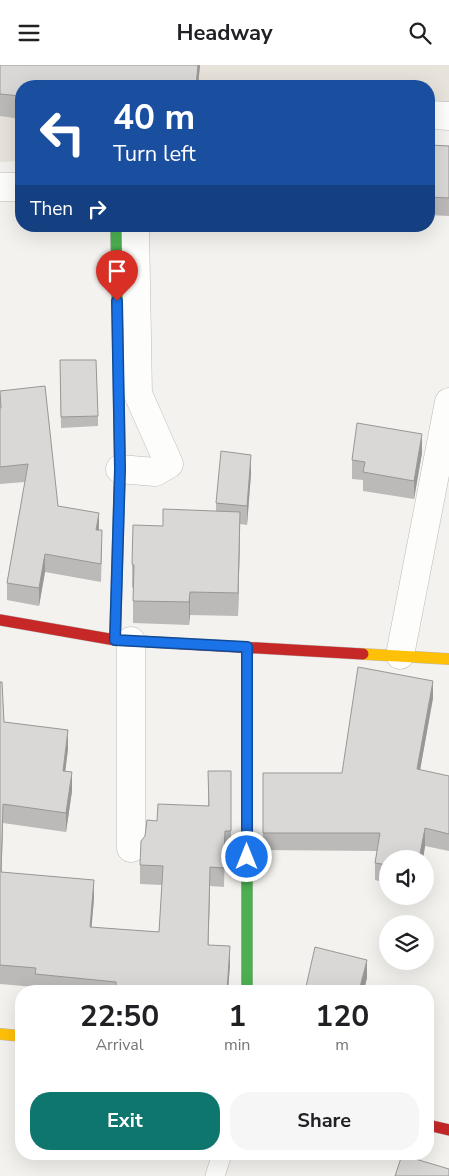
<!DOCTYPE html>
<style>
:root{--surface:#fff;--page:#f6f6f6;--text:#202124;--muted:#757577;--accent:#0f766e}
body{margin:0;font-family:"Nunito Sans",sans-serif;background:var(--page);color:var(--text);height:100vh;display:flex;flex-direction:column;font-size:19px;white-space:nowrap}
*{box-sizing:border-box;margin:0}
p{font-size:16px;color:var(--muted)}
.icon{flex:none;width:28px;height:28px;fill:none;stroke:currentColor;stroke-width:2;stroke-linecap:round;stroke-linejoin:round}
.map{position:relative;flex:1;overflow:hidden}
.side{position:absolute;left:15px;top:920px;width:419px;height:175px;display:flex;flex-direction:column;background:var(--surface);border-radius:20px;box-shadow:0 5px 20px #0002}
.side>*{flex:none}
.banner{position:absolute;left:15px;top:15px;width:420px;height:152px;border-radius:20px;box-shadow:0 5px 20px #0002;background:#1a4fa0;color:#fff;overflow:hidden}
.fabs{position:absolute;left:379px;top:785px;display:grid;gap:10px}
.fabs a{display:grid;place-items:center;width:55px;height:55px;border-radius:50%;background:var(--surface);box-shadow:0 5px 20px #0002;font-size:25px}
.pin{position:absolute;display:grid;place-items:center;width:42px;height:42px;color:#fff;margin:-51px -21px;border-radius:50% 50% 50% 0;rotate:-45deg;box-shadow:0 0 5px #0007}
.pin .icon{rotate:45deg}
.me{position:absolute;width:55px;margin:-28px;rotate:0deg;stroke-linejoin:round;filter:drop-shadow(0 0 4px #0008)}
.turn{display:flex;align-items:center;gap:18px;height:105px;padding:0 15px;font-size:22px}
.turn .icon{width:65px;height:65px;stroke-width:2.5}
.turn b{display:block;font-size:35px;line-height:42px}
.then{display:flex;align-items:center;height:48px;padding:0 15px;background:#0003;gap:10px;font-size:19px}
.eta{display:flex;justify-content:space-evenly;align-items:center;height:85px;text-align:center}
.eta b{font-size:30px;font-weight:700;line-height:35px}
.button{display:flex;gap:10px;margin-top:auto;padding:10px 15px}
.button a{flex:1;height:58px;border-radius:20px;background:var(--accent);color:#fff;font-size:20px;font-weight:700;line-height:58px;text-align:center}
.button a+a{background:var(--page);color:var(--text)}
header{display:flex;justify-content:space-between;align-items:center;height:65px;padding:0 15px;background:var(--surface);font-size:22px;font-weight:700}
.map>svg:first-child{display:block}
.built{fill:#e7e3da}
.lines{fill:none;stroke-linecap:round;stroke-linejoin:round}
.lane-casing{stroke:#bbb9b6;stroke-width:20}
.street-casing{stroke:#bbb9b6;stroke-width:29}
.fast-casing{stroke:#bbb9b6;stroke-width:12}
.slow-casing{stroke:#bbb9b6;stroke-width:12}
.jam-casing{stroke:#bbb9b6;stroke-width:12}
.lane{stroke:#fdfdfc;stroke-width:19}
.street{stroke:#fdfdfc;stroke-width:28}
.fast{stroke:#4caf50;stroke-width:11}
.slow{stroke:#ffc107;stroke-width:11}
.jam{stroke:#c62828;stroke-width:11}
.wall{fill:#bbbab9}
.shaded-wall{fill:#999796}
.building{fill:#dad8d7;stroke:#999796}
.route-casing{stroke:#114b97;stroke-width:12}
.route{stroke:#1a73e8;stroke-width:9}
</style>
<header><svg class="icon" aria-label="menu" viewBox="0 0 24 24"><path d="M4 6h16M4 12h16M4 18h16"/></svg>Headway<svg class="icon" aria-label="search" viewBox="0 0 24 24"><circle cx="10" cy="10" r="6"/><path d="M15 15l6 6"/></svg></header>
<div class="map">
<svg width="449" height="1111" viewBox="0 0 449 1111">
<rect width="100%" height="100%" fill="#f4f2ee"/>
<path class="built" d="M0,0H449V48L429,47V21H21V96L0,97Z"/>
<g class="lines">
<g class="lane-casing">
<path id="lane" d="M215,1111L222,1089"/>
</g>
<g class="street-casing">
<path id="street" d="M429,50L449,51
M0,122H21
M120,404L155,407L169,399L138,329L135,161
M131,576V783
M400,590L449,337"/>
</g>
<g class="fast-casing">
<path id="fast" d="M115,575L120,404L116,161
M247,674V926"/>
</g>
<g class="slow-casing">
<path id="slow" d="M247,582V674
M363,589L449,594
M0,969L21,971"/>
</g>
<g class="jam-casing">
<path id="jam" d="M0,555L115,575L363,589
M428,1060L449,1065"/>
</g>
<use href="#lane" class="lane"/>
<use href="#street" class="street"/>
<use href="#fast" class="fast"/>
<use href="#slow" class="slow"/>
<use href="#jam" class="jam"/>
</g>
<path class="wall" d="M0,0H200L198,21H21V54L0,51Z
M429,80L449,81V151L429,150Z
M60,295L98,351V361L61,363Z
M0,326L58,441L99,465L102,482L101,517L45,507L39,541L7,535V518L25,417L0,419Z
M422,388L414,434L363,426V415L352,414V395Z
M251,409L247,460L240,459L238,551L190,550L189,560L133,558V523L132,522V499L163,461L216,446V438Z
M0,617L4,657L68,684L65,706L72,726L66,767L3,758L1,807L94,834L91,862L159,867L162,820L140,819V800L157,756L208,741V706H231V785H225L224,822L210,821L208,880L230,900L228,926H35V922L0,919Z
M433,633L420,705L449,711V786L425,781L423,794H388V818L375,815V798L377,786L263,785V708H342Z"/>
<path class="shaded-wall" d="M198,0H200L198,21H196Z
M422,369V388L414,434V416Z
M251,390V409L247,460V441Z
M240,447V470L238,551V528Z
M99,448V466L96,465Z
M45,489V507L39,541V523Z
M190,527V550L189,560V537Z
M433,616V633L417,722V704Z
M68,665V684L63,725V706Z
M72,707V726L66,767V748Z
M3,739V758L1,826V807Z
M425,763V781L423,794H419Z
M210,802V821L208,898V880Z
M94,815V834L90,881V862Z
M230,881V900L228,926H227Z
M367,895V913L364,926H359Z"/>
<path class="building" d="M0,0H198L196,21H21V31L0,29Z
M429,80L449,81V133L429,132Z
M60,295H96L98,351L61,352Z
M45,321L58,441L99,448L96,465H102L101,499L45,489L39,523L7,518L28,399L0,402V343H1L0,326Z
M357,358L422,369L414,416L363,407L365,397L352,395Z
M221,386L251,390L247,441L216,438Z
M163,444L240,447L238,528L190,527L189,537L133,536L134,500L132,499L133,460L163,461Z
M358,602L433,616L417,704L449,711V769L425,763L419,794H388V800L375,798L380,768H263V708H342Z
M0,617H2L4,657L68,665L63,706L72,707L66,748L3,739L1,807L94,815L90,862L159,867L163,801L140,800L141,776L145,771L147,755L157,756L158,739L209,741L208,706H231V766H225L224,803L210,802L208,880L230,881L227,926H178L116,921V917L35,909L36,903L0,900Z
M315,882L367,895L359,926H305Z
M402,1090L449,1104V1111H395Z"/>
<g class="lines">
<g class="route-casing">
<path id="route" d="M117,236L120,404L115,575L247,582V792"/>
</g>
<use href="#route" class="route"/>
</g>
</svg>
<div class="fabs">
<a><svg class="icon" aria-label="sound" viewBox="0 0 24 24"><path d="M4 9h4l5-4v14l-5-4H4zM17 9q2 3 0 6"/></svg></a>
<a><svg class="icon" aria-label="layers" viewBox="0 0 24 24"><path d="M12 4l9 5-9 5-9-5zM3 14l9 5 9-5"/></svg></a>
</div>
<div class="pin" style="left:117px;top:236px;background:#d93025"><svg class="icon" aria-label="arrive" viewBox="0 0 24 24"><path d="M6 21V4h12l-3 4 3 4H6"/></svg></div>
<svg class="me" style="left:247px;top:792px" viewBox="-20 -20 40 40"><circle r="17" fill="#1a73e8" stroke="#fff" stroke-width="3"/><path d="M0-11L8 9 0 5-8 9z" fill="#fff"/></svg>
<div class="banner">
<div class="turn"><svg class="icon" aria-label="left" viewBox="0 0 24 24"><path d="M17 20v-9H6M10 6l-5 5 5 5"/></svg><div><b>40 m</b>Turn left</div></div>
<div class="then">Then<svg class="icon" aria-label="right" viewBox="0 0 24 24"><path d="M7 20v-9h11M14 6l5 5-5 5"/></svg></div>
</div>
<section class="side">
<div class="eta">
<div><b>22:50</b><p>Arrival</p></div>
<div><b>1</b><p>min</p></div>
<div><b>120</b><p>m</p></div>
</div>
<div class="button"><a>Exit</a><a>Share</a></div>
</section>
</div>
